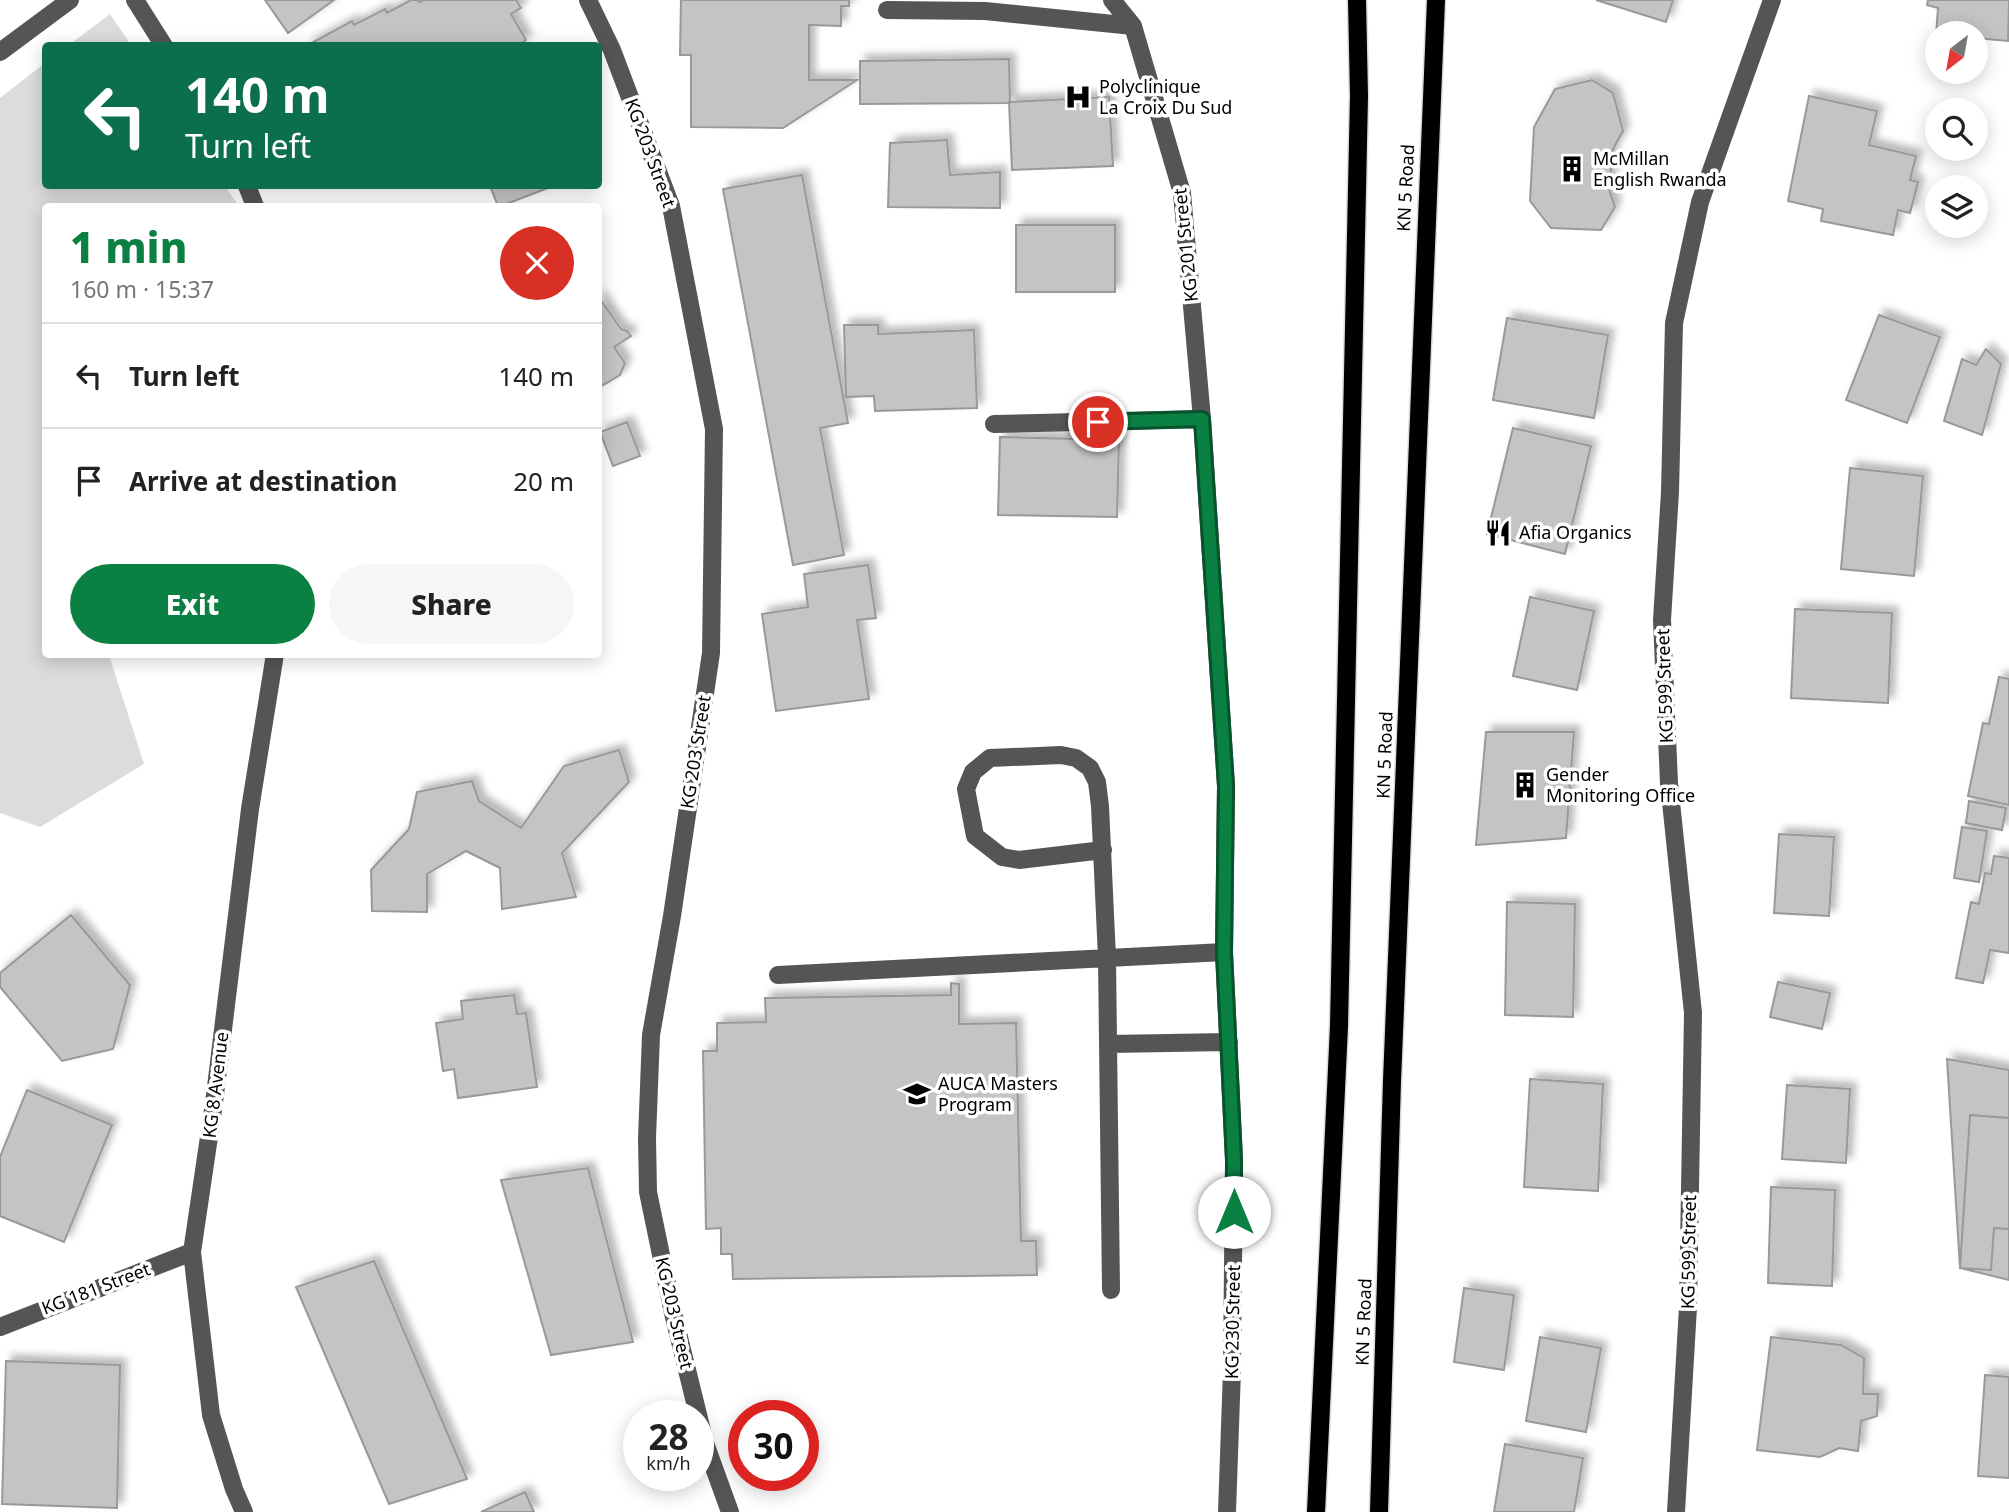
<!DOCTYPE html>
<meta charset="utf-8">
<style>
:root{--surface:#fff;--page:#f6f6f6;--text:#222;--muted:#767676;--line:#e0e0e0;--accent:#0b8043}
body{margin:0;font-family:"Noto Sans",sans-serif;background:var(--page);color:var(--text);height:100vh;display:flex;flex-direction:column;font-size:26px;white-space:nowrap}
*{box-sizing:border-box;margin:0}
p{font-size:23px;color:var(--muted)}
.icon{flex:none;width:38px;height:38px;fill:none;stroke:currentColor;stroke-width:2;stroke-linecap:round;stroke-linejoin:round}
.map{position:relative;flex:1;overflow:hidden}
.panel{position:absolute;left:42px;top:203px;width:560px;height:455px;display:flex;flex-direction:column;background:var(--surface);border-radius:7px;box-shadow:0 4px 18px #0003}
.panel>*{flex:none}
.banner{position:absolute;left:42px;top:42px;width:560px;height:147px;border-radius:7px;box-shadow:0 4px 18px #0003;background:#0b6e4f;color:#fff;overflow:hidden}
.needle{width:46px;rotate:211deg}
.fabs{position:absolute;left:1925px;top:21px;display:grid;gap:14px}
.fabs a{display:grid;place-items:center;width:63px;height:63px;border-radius:50%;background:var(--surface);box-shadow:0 4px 18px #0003;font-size:35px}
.speed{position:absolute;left:623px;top:1400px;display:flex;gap:14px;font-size:35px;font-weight:700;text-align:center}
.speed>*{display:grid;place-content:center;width:91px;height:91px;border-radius:50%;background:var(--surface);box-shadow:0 4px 18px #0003;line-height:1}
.speed small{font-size:18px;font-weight:400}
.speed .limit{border:10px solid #d22;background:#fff;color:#111}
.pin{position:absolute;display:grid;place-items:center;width:60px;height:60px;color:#fff;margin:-30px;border:4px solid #fff;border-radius:50%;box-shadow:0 2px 7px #0007}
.me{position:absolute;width:77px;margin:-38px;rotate:0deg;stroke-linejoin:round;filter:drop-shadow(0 0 5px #0008)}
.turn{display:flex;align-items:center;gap:24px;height:147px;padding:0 28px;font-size:32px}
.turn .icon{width:91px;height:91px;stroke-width:2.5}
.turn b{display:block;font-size:49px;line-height:60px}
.round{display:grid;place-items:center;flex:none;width:74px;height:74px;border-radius:37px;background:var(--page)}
.summary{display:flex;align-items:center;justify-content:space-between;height:119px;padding:0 28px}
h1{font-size:42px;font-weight:800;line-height:52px;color:var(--accent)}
.primary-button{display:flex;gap:14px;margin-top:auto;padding:14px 28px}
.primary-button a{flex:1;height:80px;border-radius:42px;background:var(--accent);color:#fff;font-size:28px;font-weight:800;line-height:80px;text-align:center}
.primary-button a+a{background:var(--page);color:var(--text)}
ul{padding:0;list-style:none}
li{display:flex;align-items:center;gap:21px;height:105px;padding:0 28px;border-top:2px solid var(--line)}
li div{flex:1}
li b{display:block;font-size:26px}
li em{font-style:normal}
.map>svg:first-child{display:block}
.green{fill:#dcdcdc}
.building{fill:#c4c4c4;stroke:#999;stroke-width:2;filter:url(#shadow)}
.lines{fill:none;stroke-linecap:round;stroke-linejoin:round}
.major-casing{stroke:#dbdbdb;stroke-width:21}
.minor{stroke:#555;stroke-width:18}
.major{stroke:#000;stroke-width:18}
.route-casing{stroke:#07532c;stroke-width:18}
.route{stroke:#0b8043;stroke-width:12}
.labels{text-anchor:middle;stroke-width:7;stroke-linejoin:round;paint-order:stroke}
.poi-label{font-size:18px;fill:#000;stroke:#fff;text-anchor:start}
.street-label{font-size:18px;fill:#000;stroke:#fff}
</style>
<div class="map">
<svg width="2009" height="1512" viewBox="0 0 2009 1512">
<defs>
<filter id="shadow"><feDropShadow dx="6" dy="-6" stdDeviation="3.5" flood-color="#0004"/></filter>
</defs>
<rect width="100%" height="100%" fill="#fff"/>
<path class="green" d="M110,14L131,45H69Z
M45,63L46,186H225L239,206H46V654L109,655L144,764L40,827L0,813V98Z"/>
<path class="building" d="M265,0H334L288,33Z
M411,0H418L419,2L424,0H516L521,8L511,14L526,40L517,46H306L352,21L354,25L385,9L387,13Z
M681,0H849V6H841V26L809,25V80H857L783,128L691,127V55H680Z
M1596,0H1673L1666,22Z
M1928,0H2009L2008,41L1976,38V33L1936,35L1938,8L1927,5Z
M1009,59L1010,103L860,104V61Z
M1592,80L1613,93L1623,131L1613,149L1609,189L1615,207L1601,230L1551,228L1530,201L1534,127L1555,89Z
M1809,96L1877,111L1869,145L1916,156L1910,180L1918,182L1910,213L1898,210L1893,235L1821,221L1823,209L1788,201Z
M1109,97L1113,166L1012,170L1009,102Z
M947,140L950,175L1000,172V208L888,207L890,143Z
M802,175L848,423L820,428L844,555L793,565L723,189Z
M490,186H553L501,206H498Z
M1016,225H1115V292H1016Z
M598,296L621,329L627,331L631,336L614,347L625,363L620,375L598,388Z
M1879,315L1940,337L1907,423L1846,400Z
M1507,318L1608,335L1594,418L1493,400Z
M844,325H878V334L974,330L977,408L875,411L874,396L846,397Z
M1986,349L2001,364L1982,435L1944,421L1962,359L1976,365Z
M627,422L640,456L613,466L600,432Z
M1513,428L1591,446L1565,554L1487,534Z
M1000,437L1119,440L1117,517L998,515Z
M1850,468L1923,476L1914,576L1841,569Z
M868,565L876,618L857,620L869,699L776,711L762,614L808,607L804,574Z
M1530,597L1594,611L1577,690L1513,676Z
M1795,609L1892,613L1888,703L1791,698Z
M1999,677L2009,679V805L1968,796L1983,723L1989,724Z
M1486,732H1574L1566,838L1476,845Z
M619,750L629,782L562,853L576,897L502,909L500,868L466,851L427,874V912L372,911L371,870L409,829L417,792L472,781L479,801L521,828L564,766Z
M1969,801L2006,808L2002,830L1966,823Z
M1962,827L1987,831L1979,882L1954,878Z
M1779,834L1834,837L1829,916L1774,913Z
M1994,856L2009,858V953L1990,950L1983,983L1956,978L1971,902L1979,904L1985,873L1991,874Z
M1507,902L1575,904L1573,1017L1505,1015Z
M71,915L130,985L113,1049L62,1061L0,987V973Z
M1778,982L1830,993L1822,1029L1770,1017Z
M951,983L959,984V1024L1016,1023L1021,1241H1036L1037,1275L733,1279L732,1254H721V1228L706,1229L703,1051H717V1023L766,1022L765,998L951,995Z
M514,995L517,1014L526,1013L537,1087L458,1098L454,1069L443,1071L436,1023L463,1019L461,1001Z
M1947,1059L2009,1070V1280L1960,1268Z
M1530,1079L1603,1084L1598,1191L1524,1187Z
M1787,1085L1850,1089L1846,1163L1782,1159Z
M27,1090L112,1125L64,1242L0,1216V1157Z
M1970,1115L2009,1118V1229L1994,1228L1991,1270L1960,1268Z
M588,1168L633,1342L551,1355L501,1180Z
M1771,1187L1835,1190L1832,1286L1768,1283Z
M374,1261L467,1479L389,1504L296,1287Z
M1464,1288L1514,1295L1504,1370L1454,1362Z
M1540,1337L1601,1348L1586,1432L1526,1421Z
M1771,1337L1841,1345L1864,1358L1863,1394H1878L1877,1416L1861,1421L1858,1451L1839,1448L1820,1457L1757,1450Z
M6,1361L120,1365L117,1508L2,1504Z
M1985,1375L2009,1377V1478L1978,1476Z
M1505,1444L1583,1458L1574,1512H1494Z
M525,1492L534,1512H481Z"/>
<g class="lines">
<g class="major-casing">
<path id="major" d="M1316,1512L1339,1026L1359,96L1357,0
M1379,1512L1392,1081L1436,0"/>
</g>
<path class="minor" d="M135,0L164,46
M588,0L612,50L671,206L714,429L711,653L672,916L651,1035L647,1138L648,1192L673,1313L705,1443L730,1512
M1112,0L1133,26L1182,193L1202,419L1226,786L1224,952L1234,1160L1232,1370L1227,1512
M887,10L985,11L1133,26
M0,52L70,0
M247,186L255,206
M994,424L1202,419
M1103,850L1019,860L1002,857L975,836L966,789L973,772L990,758L1061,755L1076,758L1090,768L1097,782L1100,806L1107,958L1111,1290
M778,975L1224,952
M1108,1044L1229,1042
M0,1327L192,1252
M244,1512L234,1489L211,1415L192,1252L214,1103L250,809L275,654
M1676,1512L1688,1307L1693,1013L1669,783L1662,620L1670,492L1674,323L1700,202L1772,0"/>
<use href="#major" class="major"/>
</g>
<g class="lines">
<g class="route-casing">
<path id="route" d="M1098,422L1202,419L1226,786L1224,953L1234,1160V1212"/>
</g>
<use href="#route" class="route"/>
</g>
<defs>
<g id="hospital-bare" transform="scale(2.1)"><path d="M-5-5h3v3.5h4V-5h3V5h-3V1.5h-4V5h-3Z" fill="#000" stroke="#fff" stroke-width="2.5" paint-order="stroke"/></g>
<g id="building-bare" transform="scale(2.1)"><path d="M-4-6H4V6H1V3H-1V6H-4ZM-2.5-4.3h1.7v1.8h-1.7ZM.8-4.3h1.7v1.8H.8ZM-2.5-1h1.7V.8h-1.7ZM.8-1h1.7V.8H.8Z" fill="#000" stroke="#fff" stroke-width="2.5" paint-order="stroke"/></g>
<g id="restaurant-bare" transform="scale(2.1)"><path d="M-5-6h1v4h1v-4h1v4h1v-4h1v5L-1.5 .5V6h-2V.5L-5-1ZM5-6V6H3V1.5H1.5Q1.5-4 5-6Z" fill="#000" stroke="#fff" stroke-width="2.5" paint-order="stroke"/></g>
<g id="university-bare" transform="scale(2.1)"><path d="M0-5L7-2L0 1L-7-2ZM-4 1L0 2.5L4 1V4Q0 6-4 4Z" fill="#000" stroke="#fff" stroke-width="2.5" paint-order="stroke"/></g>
</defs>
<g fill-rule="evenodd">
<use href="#hospital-bare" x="1078" y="97"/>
<use href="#building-bare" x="1572" y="169"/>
<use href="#restaurant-bare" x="1498" y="533"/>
<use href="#building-bare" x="1525" y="785"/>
<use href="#university-bare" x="917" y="1094"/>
</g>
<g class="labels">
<g class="poi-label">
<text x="1099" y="93">Polyclinique<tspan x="1099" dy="21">La Croix Du Sud</tspan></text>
<text x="1593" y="165">McMillan<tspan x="1593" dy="21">English Rwanda</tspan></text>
<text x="1519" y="539">Afia Organics</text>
<text x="1546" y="781">Gender<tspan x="1546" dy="21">Monitoring Office</tspan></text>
<text x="938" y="1090">AUCA Masters<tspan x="938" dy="21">Program</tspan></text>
</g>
<g class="street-label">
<text transform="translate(650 153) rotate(70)" y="6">KG 203 Street</text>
<text transform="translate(1406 188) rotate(-87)" y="6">KN 5 Road</text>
<text transform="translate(1186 245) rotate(-96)" y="6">KG 201 Street</text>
<text transform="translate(1665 686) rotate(-92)" y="6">KG 599 Street</text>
<text transform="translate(696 752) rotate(-81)" y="6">KG 203 Street</text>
<text transform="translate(1385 755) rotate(-88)" y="6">KN 5 Road</text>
<text transform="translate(216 1085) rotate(-83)" y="6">KG 8 Avenue</text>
<text transform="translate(1689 1252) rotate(-89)" y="6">KG 599 Street</text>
<text transform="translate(96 1289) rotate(-21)" y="6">KG 181 Street</text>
<text transform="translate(674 1313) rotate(77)" y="6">KG 203 Street</text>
<text transform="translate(1233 1322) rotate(-89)" y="6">KG 230 Street</text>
<text transform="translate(1364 1322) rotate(-88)" y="6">KN 5 Road</text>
</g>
</g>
</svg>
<div class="fabs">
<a><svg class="needle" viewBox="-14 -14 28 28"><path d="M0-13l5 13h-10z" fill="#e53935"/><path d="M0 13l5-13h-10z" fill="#767676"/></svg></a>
<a><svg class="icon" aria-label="search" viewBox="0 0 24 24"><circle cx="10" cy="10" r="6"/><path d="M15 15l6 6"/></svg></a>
<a><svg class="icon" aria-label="layers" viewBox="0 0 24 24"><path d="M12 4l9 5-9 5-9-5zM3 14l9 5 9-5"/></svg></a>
</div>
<div class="speed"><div>28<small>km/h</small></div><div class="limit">30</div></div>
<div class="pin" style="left:1098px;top:422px;background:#d93025"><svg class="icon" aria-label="arrive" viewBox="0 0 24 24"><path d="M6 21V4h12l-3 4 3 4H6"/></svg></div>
<svg class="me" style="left:1234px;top:1212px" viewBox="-20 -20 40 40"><circle r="19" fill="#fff"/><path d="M0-13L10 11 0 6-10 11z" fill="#0b8043"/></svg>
<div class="banner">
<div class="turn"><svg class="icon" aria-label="left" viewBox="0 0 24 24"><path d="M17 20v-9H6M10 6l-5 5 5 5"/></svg><div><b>140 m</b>Turn left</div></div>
</div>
<section class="panel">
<div class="summary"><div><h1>1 min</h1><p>160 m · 15:37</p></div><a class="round" style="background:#d93025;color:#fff"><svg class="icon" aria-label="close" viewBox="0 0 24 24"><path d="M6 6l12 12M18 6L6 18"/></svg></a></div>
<ul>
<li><svg class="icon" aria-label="left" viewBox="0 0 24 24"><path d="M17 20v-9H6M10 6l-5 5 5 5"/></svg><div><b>Turn left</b></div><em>140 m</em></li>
<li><svg class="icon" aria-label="arrive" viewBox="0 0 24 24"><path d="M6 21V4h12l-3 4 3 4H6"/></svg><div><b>Arrive at destination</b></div><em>20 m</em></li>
</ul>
<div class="primary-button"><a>Exit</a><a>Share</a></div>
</section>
</div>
